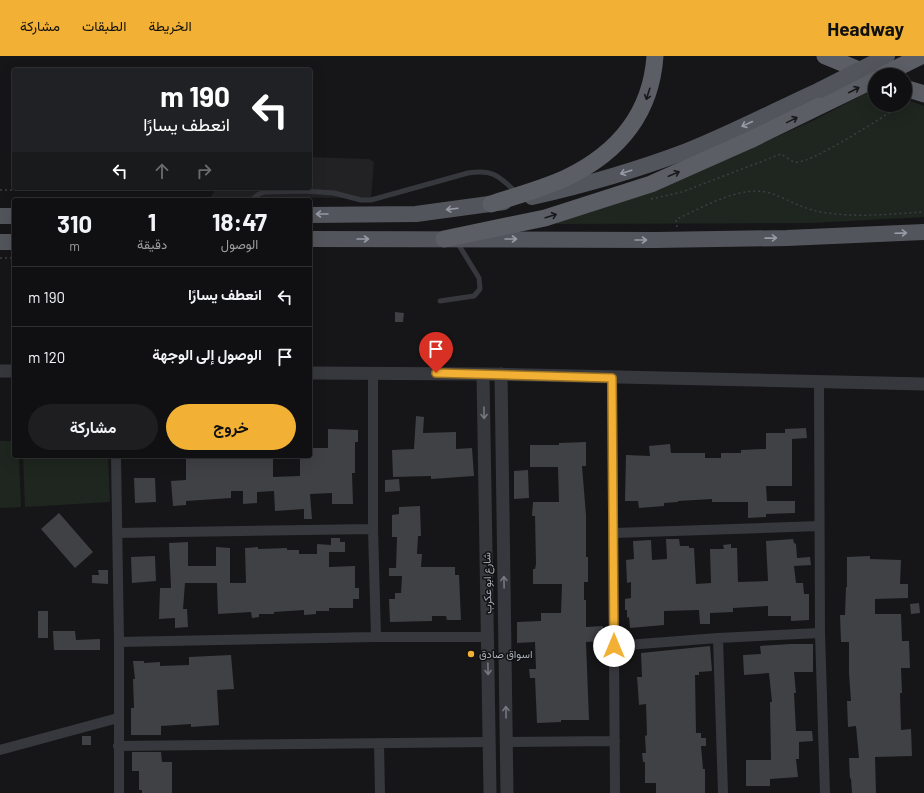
<!DOCTYPE html>
<html lang="ar">
<meta charset="utf-8">
<style>
:root{--surface:#101012;--page:#1e1e20;--text:#f1f3f6;--muted:#9c9d9f;--line:#303032;--accent:#f2b134}
body{margin:0;font-family:Barlow,Vazirmatn,sans-serif;background:var(--page);color:var(--text);direction:rtl;height:100vh;display:flex;flex-direction:column;font-size:15px;white-space:nowrap}
*{box-sizing:border-box;margin:0}
p{font-size:13px;color:var(--muted)}
.icon{flex:none;width:22px;height:22px;fill:none;stroke:currentColor;stroke-width:2;stroke-linecap:round;stroke-linejoin:round}
.map{position:relative;flex:1;overflow:hidden;direction:ltr}
.drawer{position:absolute;left:12px;top:142px;width:300px;height:260px;display:flex;flex-direction:column;background:var(--surface);border-radius:4px;box-shadow:0 4px 16px #0002,0 0 0 1px var(--line);direction:rtl}
.drawer>*{flex:none}
.guide{position:absolute;left:12px;top:12px;width:300px;height:122px;border-radius:4px;box-shadow:0 4px 16px #0002,0 0 0 1px var(--line);direction:rtl;background:#202124;color:#fff;overflow:hidden}
.tools{position:absolute;left:868px;top:12px;display:grid;gap:8px}
.tools a{display:grid;place-items:center;width:44px;height:44px;border-radius:50%;background:var(--surface);box-shadow:0 4px 16px #0002,0 0 0 1px var(--line);font-size:20px}
.pin{position:absolute;display:grid;place-items:center;width:34px;height:34px;color:#fff;margin:-41px -17px;border-radius:50% 50% 50% 0;rotate:-45deg;box-shadow:0 0 4px #0007}
.pin .icon{rotate:45deg}
.me{position:absolute;width:44px;margin:-22px;rotate:0deg;stroke-linejoin:round;filter:drop-shadow(0 0 3px #0008)}
.turn{display:flex;align-items:center;gap:14px;height:84px;padding:0 16px;font-size:18px}
.turn .icon{width:52px;height:52px;stroke-width:2.5}
.turn b{display:block;font-size:28px;line-height:34px}
.lanes{display:flex;align-items:center;height:38px;padding:0 16px;background:#0003;justify-content:center;gap:20px;direction:ltr}
.lanes .off{opacity:.35}
.eta{display:flex;justify-content:space-evenly;align-items:center;height:68px;text-align:center}
.eta b{font-size:24px;font-weight:700;line-height:28px}
.primary-button{display:flex;gap:8px;margin-top:auto;padding:8px 16px}
.primary-button a{flex:1;height:46px;border-radius:24px;background:var(--accent);color:#111;font-size:16px;font-weight:700;line-height:46px;text-align:center}
.primary-button a+a{background:var(--page);color:var(--text)}
ul{padding:0;list-style:none}
li{display:flex;align-items:center;gap:12px;height:60px;padding:0 16px;border-top:1px solid var(--line)}
li div{flex:1}
li b{display:block;font-size:15px}
li em{font-style:normal}
header{display:flex;align-items:center;gap:24px;box-sizing:border-box;height:56px;padding:0 20px;background:var(--accent);color:#111}
header strong{font-size:19px}
nav{display:flex;gap:22px;margin-inline-start:auto;font-size:14px}
.map>svg:first-child{display:block}
.built{fill:#222225}
.green{fill:#1e261f}
.building{fill:#404145}
.lines{fill:none;stroke-linecap:round;stroke-linejoin:round}
.path{stroke:#3d3f44;stroke-width:1.5;stroke-dasharray:2 3;stroke-linecap:butt}
.service{stroke:#37383d;stroke-width:5}
.minor{stroke:#37383d;stroke-width:10}
.tertiary{stroke:#37383d;stroke-width:13}
.primary{stroke:#53555c;stroke-width:16}
.trunk{stroke:#5b5e65;stroke-width:17}
.primary-bridge{stroke:#53555c;stroke-width:16}
.trunk-bridge{stroke:#5b5e65;stroke-width:17}
.oneway{stroke:#18191b}
.oneway2{stroke:#979ba6}
.oneway3{stroke:#757881}
.route-casing{stroke:#9d7322;stroke-width:10}
.route{stroke:#f2b134;stroke-width:7}
.poi-dot{fill:#f2b134;stroke:#111113;stroke-width:1.5}
.labels{text-anchor:middle;stroke-width:3;stroke-linejoin:round;paint-order:stroke}
.street-label{font-size:11px;fill:#a8adb8;stroke:#111113}
.poi-label{font-size:11px;fill:#a8adb8;stroke:#111113;text-anchor:start}
</style>
<header>
<strong>Headway</strong>
<nav><a>الخريطة</a><a>الطبقات</a><a>مشاركة</a></nav>
</header>
<div class="map">
<svg width="924" height="737" viewBox="0 0 924 737">
<rect width="100%" height="100%" fill="#161618"/>
<path class="built" d="M310,101L369,103L374,106L371,142L211,141L216,132H310Z"/>
<path class="green" d="M872,34H875V49H905V43L924,50V161L813,167L557,168V162L671,128L814,64Z
M0,385H14V400H19L21,451L0,452Z
M23,400H108L110,446L25,451Z"/>
<path class="building" d="M395,256L404,257L403,266H395Z
M416,360L424,361L423,377L456,376V393L472,392L474,420L431,423V420L393,421L392,394L414,393Z
M806,372L807,382L792,383V430H766L767,445H795V457L766,458V461L748,462V446H712V443L678,445V446L664,447V450L639,452L638,445H625L626,399L650,400L649,390L670,388L671,397H705V402H721V397H741V394L766,393V377H785V373Z
M328,373L358,374V386H355V417H352L353,448H332V437L310,438L312,463H304V453L275,455L274,435L257,436V447L243,448V435H231V442L186,445V449L173,450L171,425L186,424V400H273V421L300,420V400H310V392H328Z
M586,386V410H582L586,459V501H588V526H584V544H586V571L603,570L604,585L586,586L589,664H561V666L537,667L535,622H530L529,613H536L535,586L517,587V566L541,565V557H561L562,528H533V513H535L536,508L535,460H532L533,446H559L558,411H530V389H559V387Z
M528,414L529,442L514,443V415Z
M134,422H155L156,446L135,447Z
M399,423L400,435L385,436V424Z
M420,450L421,480H418L417,498H422L421,511H455V519H459L461,564H447L446,560H432V565L390,566L389,543H395V537H401L402,520H389V512H396L397,481H392V459L399,458V451Z
M59,457L93,496L75,512L41,473Z
M331,482H340V486H345V496H329V511L355,510V532H359V543H353V552H329V555H316V558L304,559V554L274,556V558H259V561L252,562L251,556L218,558L217,527H185L183,553H187L188,571L175,572V562L159,563L160,532H171L169,487L188,486V510H216V491L230,492V527H246L245,492L258,491V493L287,492V494H299V498H317V488L331,489Z
M666,483H679L680,490H689V492H694L696,528L711,527L710,493H724L723,489L731,488V492H737L738,526L768,525L766,485L793,483L794,487L796,488L797,502L810,501L811,509L794,510L796,527H803L804,538H809V564L791,565V560H768V550L733,552V556L710,557V568H700L699,554L664,555V569L630,572L629,561L627,562V554H625V543L631,542V526L627,527L626,504L634,503L633,485L651,484L652,504L667,503Z
M155,500L156,525L132,527L131,501Z
M870,500V503L901,504L900,528H908V542L875,543V558H901L902,585H909L910,612H901L902,637H900L901,674L911,673L912,700L875,701L876,737H852L851,722L850,723L849,702H859L856,670L848,671L847,645H851L849,617V586H841L840,559H845L846,531H847V501Z
M98,514H108V528L92,527V519H99Z
M919,547L920,557L911,558L910,548Z
M38,555H48V582H38Z
M53,575H75L76,584L100,583V594H54Z
M791,588H813V616H794L796,637H794L796,675H812L813,685L799,686V703H796L798,721L770,723V730H746V704H771L770,646H772L769,617L744,619L743,599L761,598L760,590Z
M710,590L712,615L699,616V619H695L696,677H701V682H706V690H701L703,713H705V737H656V727H645V706H643L642,697H646L645,680L647,679L646,648L639,649L638,634L637,621H642L641,597Z
M231,599L234,633L217,634L219,669L191,671V668L161,670V679H131V652H134L133,623H135L133,605H144V607L160,606V610L189,609V601Z
M82,680H91V689H82Z
M132,696H161L162,706H172V737H142V734H139V715H132Z"/>
<g class="lines">
<path class="path" d="M0,134L182,133
M651,143L682,136L781,98C785,100 790,105 795,106C808,110 886,59 901,49
M677,171L676,164L681,161C706,150 744,127 773,138C789,144 803,153 821,156C854,162 890,158 924,156
M0,202H14"/>
<path class="service" d="M251,144L259,138L265,136L304,135L334,137L361,144H371L468,117C493,113 499,120 517,137
M440,245L474,240L480,233L479,222L457,186"/>
<path class="minor" d="M373,316V473L376,581
M612,322L615,737
M819,326L820,577L825,737
M116,400L119,586L376,581H487
M117,477L373,473
M614,477L819,470
M718,582L723,737
M119,586V737
M614,590L718,582L820,577
M506,686L615,685
M379,688L380,737
M118,690L489,686
M0,694L118,662"/>
<path class="tertiary" d="M0,315H14
M310,317L483,318L924,328
M483,318L490,737
M501,318L507,737"/>
<path class="primary" d="M532,141C585,129 637,114 687,95C732,77 776,54 820,34
M310,159L416,158L504,146
M0,160H14
M310,183L655,184L787,182L924,176
M0,186H14"/>
<path class="trunk" d="M825,0L869,18
M905,32L924,38
M491,148C515,140 542,133 566,122C618,97 651,58 655,0
M444,183L545,162L651,128L750,84L875,23"/>
<path class="primary-bridge" d="M820,34L887,0"/>
<path class="trunk-bridge" d="M883,19L921,0"/>
</g>
<defs><path id="oneway-shaft" d="M-6 0H5M1.5-3L5.5 0L1.5 3" fill="none" stroke-width="1.6" stroke-linecap="round" stroke-linejoin="round"/></defs>
<g class="oneway">
<use href="#oneway-shaft" transform="translate(854 34) rotate(-27)"/>
<use href="#oneway-shaft" transform="translate(648 38) rotate(108)"/>
<use href="#oneway-shaft" transform="translate(792 64) rotate(-26)"/>
<use href="#oneway-shaft" transform="translate(674 118) rotate(-23)"/>
<use href="#oneway-shaft" transform="translate(551 160) rotate(-17)"/>
</g>
<g class="oneway2">
<use href="#oneway-shaft" transform="translate(747 68) rotate(155)"/>
<use href="#oneway-shaft" transform="translate(626 116) rotate(162)"/>
<use href="#oneway-shaft" transform="translate(452 153) rotate(173)"/>
<use href="#oneway-shaft" transform="translate(322 158) rotate(180)"/>
<use href="#oneway-shaft" transform="translate(901 177) rotate(-2)"/>
<use href="#oneway-shaft" transform="translate(771 182) rotate(-1)"/>
<use href="#oneway-shaft" transform="translate(363 183)"/>
<use href="#oneway-shaft" transform="translate(511 183)"/>
<use href="#oneway-shaft" transform="translate(641 184)"/>
</g>
<g class="oneway3">
<use href="#oneway-shaft" transform="translate(484 357) rotate(89)"/>
<use href="#oneway-shaft" transform="translate(504 526) rotate(-91)"/>
<use href="#oneway-shaft" transform="translate(488 613) rotate(89)"/>
<use href="#oneway-shaft" transform="translate(506 656) rotate(-91)"/>
</g>
<g class="lines">
<g class="route-casing">
<path id="route" d="M436,317L612,322L614,590"/>
</g>
<use href="#route" class="route"/>
</g>
<circle class="poi-dot" cx="471" cy="598" r="4"/>
<g class="labels">
<g class="street-label">
<text transform="translate(487 527) rotate(-91)" y="4">شارع ابو عكرب</text>
</g>
<g class="poi-label">
<text x="479" y="602">اسواق صادق</text>
</g>
</g>
</svg>
<div class="tools">
<a><svg class="icon" aria-label="sound" viewBox="0 0 24 24"><path d="M4 9h4l5-4v14l-5-4H4zM17 9q2 3 0 6"/></svg></a>
</div>
<div class="pin" style="left:436px;top:317px;background:#d93025"><svg class="icon" aria-label="arrive" viewBox="0 0 24 24"><path d="M6 21V4h12l-3 4 3 4H6"/></svg></div>
<svg class="me" style="left:614px;top:590px" viewBox="-20 -20 40 40"><circle r="19" fill="#fff"/><path d="M0-13L10 11 0 6-10 11z" fill="#f2b134"/></svg>
<div class="guide">
<div class="turn"><svg class="icon" aria-label="left" viewBox="0 0 24 24"><path d="M17 20v-9H6M10 6l-5 5 5 5"/></svg><div><b>190 m</b>انعطف يسارًا</div></div>
<div class="lanes"><svg class="icon" aria-label="left" viewBox="0 0 24 24"><path d="M17 20v-9H6M10 6l-5 5 5 5"/></svg><svg class="icon off" aria-label="ahead" viewBox="0 0 24 24"><path d="M12 20V5M6 11l6-6 6 6"/></svg><svg class="icon off" aria-label="right" viewBox="0 0 24 24"><path d="M7 20v-9h11M14 6l5 5-5 5"/></svg></div>
</div>
<section class="drawer">
<div class="eta">
<div><b>18:47</b><p>الوصول</p></div>
<div><b>1</b><p>دقيقة</p></div>
<div><b>310</b><p>m</p></div>
</div>
<ul>
<li><svg class="icon" aria-label="left" viewBox="0 0 24 24"><path d="M17 20v-9H6M10 6l-5 5 5 5"/></svg><div><b>انعطف يسارًا</b></div><em>190 m</em></li>
<li><svg class="icon" aria-label="arrive" viewBox="0 0 24 24"><path d="M6 21V4h12l-3 4 3 4H6"/></svg><div><b>الوصول إلى الوجهة</b></div><em>120 m</em></li>
</ul>
<div class="primary-button"><a>خروج</a><a>مشاركة</a></div>
</section>
</div>
